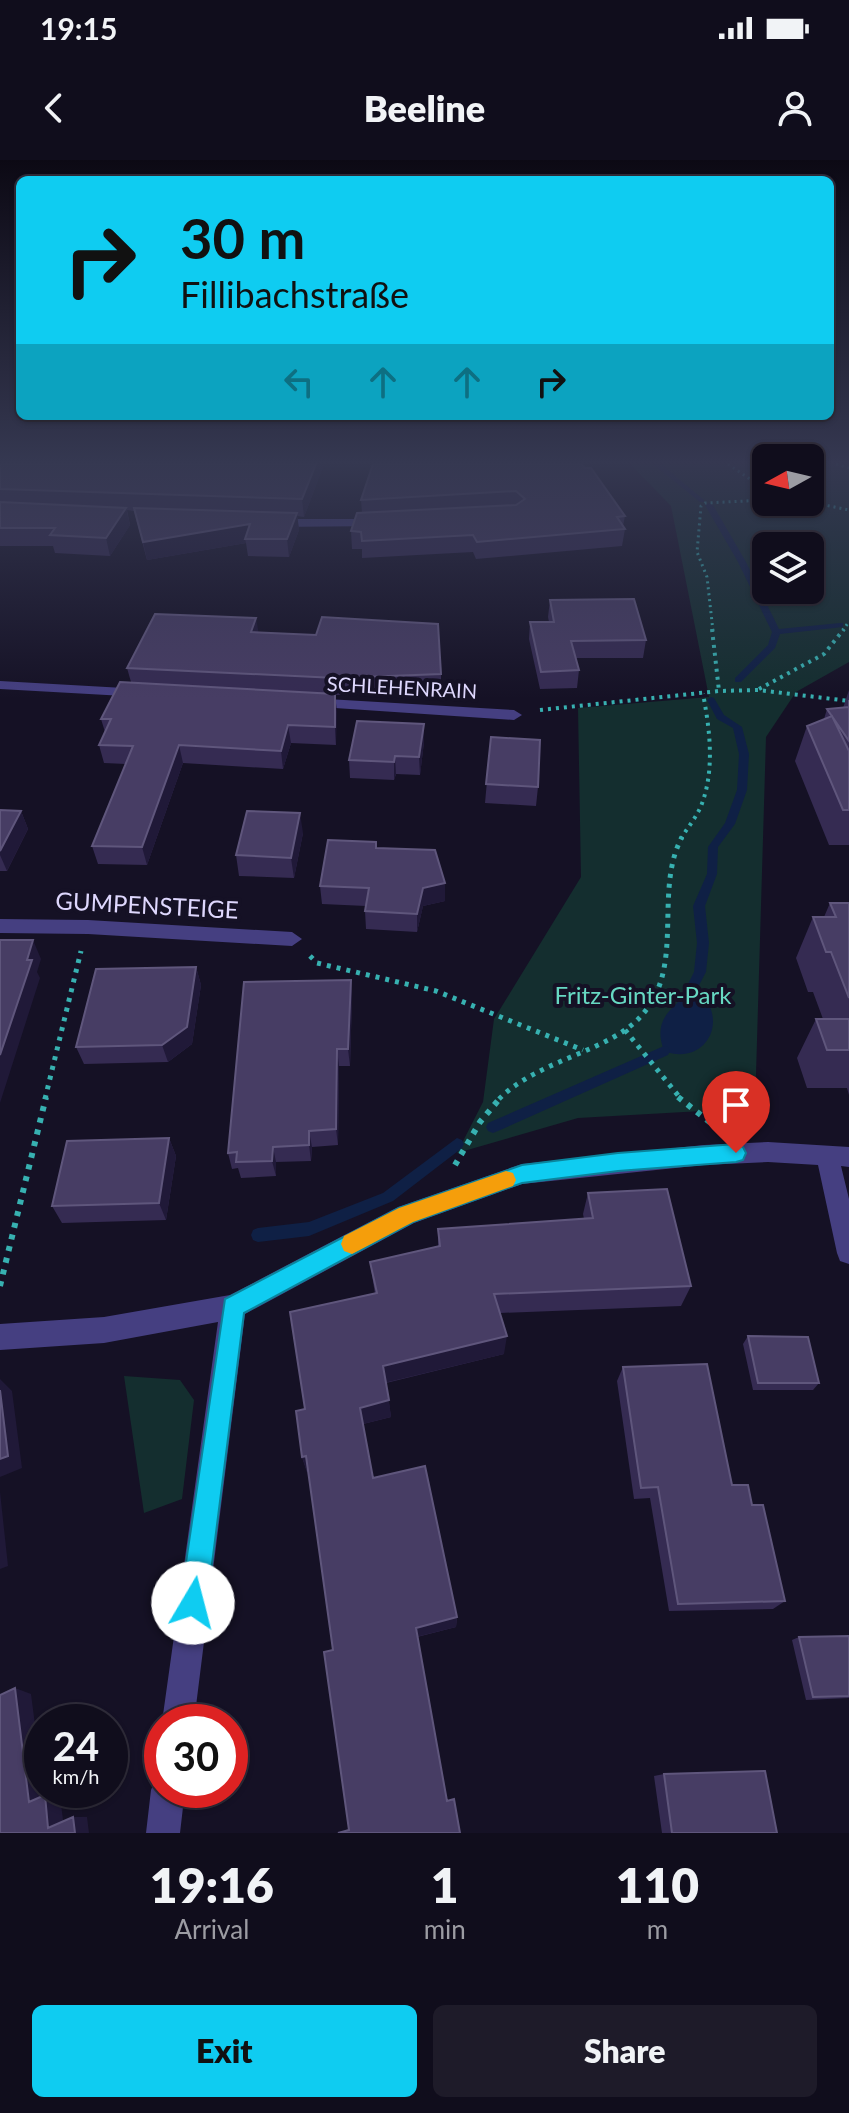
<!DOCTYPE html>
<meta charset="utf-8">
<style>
:root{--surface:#100d1c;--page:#1e1b29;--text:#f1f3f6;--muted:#9c9ca3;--line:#302d3b;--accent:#0fccf1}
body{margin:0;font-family:Lato,sans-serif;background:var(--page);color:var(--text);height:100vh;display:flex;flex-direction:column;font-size:30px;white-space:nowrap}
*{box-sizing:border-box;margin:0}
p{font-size:26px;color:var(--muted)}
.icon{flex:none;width:44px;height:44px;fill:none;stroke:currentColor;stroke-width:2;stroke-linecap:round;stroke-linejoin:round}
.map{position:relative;height:1673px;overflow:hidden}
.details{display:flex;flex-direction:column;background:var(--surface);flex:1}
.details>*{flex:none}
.banner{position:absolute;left:16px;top:16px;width:818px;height:244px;border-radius:12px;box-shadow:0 2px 6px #0004,0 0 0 2px var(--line);background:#0fccf1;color:#111;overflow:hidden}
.needle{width:52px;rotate:262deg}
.fabs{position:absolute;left:752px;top:284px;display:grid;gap:16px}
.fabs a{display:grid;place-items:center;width:72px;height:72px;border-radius:12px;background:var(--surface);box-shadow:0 2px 6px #0004,0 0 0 2px var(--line);font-size:40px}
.speed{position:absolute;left:24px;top:1544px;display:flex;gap:16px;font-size:40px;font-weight:700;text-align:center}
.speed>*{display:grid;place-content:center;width:104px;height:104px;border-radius:50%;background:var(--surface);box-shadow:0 2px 6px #0004,0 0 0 2px var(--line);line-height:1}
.speed small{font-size:20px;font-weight:400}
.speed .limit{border:12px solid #d22;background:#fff;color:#111}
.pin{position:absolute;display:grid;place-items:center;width:68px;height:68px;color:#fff;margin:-82px -34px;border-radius:50% 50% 50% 0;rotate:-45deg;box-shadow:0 0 8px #0007}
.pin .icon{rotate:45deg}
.me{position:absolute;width:88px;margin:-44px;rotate:8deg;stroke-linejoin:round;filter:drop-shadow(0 0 6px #0008)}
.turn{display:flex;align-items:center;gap:28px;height:168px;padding:0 32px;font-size:36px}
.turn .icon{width:104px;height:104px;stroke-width:2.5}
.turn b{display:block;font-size:56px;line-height:68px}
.lanes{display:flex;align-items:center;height:76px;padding:0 32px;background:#0003;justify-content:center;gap:40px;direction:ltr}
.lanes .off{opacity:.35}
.eta{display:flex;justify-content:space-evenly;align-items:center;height:136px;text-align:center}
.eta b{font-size:48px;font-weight:800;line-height:56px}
.cta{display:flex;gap:16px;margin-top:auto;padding:16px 32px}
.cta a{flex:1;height:92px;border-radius:12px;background:var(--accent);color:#111;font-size:32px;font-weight:800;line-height:92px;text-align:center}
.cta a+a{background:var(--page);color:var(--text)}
.status{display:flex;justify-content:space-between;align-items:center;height:56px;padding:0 40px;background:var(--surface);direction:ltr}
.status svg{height:22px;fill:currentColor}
header{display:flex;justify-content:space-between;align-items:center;height:104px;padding:0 32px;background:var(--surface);font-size:36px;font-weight:800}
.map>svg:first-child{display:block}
.green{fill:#142e2f;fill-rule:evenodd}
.water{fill:#0f2045}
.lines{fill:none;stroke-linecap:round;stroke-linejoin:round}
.stream{fill:#0f2045;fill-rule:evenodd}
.path-far3{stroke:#37b1b1;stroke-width:3;stroke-dasharray:2 4;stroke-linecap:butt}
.path-far2{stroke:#37b1b1;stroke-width:4;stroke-dasharray:3 5;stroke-linecap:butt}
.path-far1{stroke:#37b1b1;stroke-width:5;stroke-dasharray:4 6;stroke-linecap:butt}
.path{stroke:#37b1b1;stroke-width:6;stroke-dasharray:5 7;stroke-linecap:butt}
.minor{fill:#453f81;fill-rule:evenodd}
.wall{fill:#352b52}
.shaded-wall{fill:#201938}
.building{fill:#473d64;stroke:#5f567c;stroke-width:2}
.route{fill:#0fccf1;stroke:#0a859d;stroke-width:2}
.slow{fill:#f59e0b}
.labels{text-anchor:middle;stroke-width:8;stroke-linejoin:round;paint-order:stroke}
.far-street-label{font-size:20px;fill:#ded7fd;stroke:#151125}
.street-label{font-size:24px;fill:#ded7fd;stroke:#151125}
.park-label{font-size:24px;fill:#67d9c3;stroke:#151125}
</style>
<div class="status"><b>19:15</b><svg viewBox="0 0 49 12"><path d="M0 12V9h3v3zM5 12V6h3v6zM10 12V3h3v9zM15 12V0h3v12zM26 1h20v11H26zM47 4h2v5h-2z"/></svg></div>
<header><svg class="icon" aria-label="back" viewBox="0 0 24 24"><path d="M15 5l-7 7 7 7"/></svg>Beeline<svg class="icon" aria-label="person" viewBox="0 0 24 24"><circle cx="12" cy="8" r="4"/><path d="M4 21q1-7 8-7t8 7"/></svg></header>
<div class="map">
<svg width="849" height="1673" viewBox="0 0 849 1673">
<rect width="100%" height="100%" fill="#151125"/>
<path class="green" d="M630,304H766V342H810V304H849V502L796,532L766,577L755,948L578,958L457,993L483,942L494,859L581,717L578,548L709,537L671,346ZM766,386H810V430H766Z
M124,1216L180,1220L194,1240L182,1339L144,1353Z"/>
<path class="water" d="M692,828C697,833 707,840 710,847C722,876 696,904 664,891C652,858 672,850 692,828Z"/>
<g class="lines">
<path class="stream" d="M653,304H661L704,340V342H700Z
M709,343L713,345L746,402L779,469L840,463H843V467L780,474L775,488L741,522H735V518L768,485L772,472L738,402L705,345Z
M711,537L714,538L724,555L742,567L749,594L747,630L735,664L718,687L717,714L705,746L709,783L706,812L696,831L692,833L686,828L694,812L697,783L693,746L707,714L708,687L725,663L737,630L739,594L733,568L717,559L707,540Z
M664,886L668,887L670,891L668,895L498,971L493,973L488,971L486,967L488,963Z
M457,978L462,980L464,984L462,988L393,1041L309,1076L258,1082L253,1080L251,1075L253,1070L258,1068L309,1062L383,1033Z"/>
<path class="path-far3" d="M728,304L766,330
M836,304L849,308
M810,342L849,350
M713,471L707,417L697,392L701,346L705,343L766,340
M843,471L849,461"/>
<path class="path-far2" d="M712,469L719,531
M759,529L824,494L844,469
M540,550L719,531L758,530L849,541
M681,679C687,668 696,658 701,646C715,611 710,570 703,534"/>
<path class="path-far1" d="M310,796L317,803L436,831L583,890
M625,870L681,939
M45,939L81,791
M499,939C539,899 610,892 642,855C686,806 653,731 682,677"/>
<path class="path" d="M678,937L711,963
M455,1005L480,962L501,937
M0,1126L46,937"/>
<path class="minor" d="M379,359L385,363L383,366L271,367L265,363L271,359Z
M0,521L142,529L149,533L142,537L0,529Z
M310,538L514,550L522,555L514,560L305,546V540Z
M0,759L88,760L292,772L302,779L292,786L88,774L0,773Z
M768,982L849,987V1007L841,1006L849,1039V1104L840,1101L837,1093L818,1005L768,1002L704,1005L522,1024L414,1063L245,1154L194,1562H162L218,1162L104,1183L0,1190V1164L104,1157L230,1135L398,1047L522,1004L704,985Z
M162,1616V1630H185L180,1673H146L151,1630L156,1618Z"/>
</g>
<path class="wall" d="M0,304H324L304,357L297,356L299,370L289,397L248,396L246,383L147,400L134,351L127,350L130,365L110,396L55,393L53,386H0Z
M582,304L625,356L623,366L625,369L622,386L476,399L473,392L362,398V389H352L351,371L362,353L361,340Z
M550,440L646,480L643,498H576L579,510L577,528L540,529L529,479L530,462H549L548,457Z
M258,472L441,514V531L335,535L336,585L291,583L283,609L183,603L147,705L98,704L92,686L126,604L104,603L99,585L105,572L101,559L131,522L127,508Z
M849,530V685H829L795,601L807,566L824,559L827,549L843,548Z
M491,577L538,627L536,646L485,643Z
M424,582L420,615L396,614L394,620L350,618L349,600Z
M0,650L21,651L28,669L7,711H0Z
M303,673L294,718L239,716L236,695Z
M377,688L445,741L423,746L417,772L366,769L365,751L366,746L322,744L320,726Z
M830,743H849V935L847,928H807L797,898L816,859H823L813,832H808L796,798L813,757H824Z
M196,807L201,825L192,884L168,902L84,904L76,887Z
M351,820L352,837L350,906H339L338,985L312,987L311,1001L276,1002V1016L241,1018L238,1008L232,1009L228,993Z
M169,978L176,996L166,1060L62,1063L52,1046Z
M588,1033L691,1126L681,1146L500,1153L504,1194L386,1223L391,1257L363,1264L373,1318L457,1457L456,1467L417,1477L349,1670L333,1490L308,1312H307L302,1297L305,1249L375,1134L370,1102L438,1086V1069L584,1059L583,1054Z
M748,1176L819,1223L813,1230H753L743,1184Z
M623,1207L732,1325L752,1345L785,1441L773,1449L669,1451L650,1338L634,1339L617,1221Z
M849,1476V1538L806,1540L792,1480L799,1477Z
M664,1614L777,1673H662L654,1616Z"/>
<path class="shaded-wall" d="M316,304H324L304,357L302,339Z
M126,348L130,365L110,396L106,378Z
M297,353L299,370L289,397L287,379Z
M250,364L245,379L246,383L147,400L143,382Z
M256,458L259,475L251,472Z
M335,534L337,552L336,585L335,567Z
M424,564V582L420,615L419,597Z
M288,565L291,583L283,609L281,591Z
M179,585L183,603L147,705L142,687Z
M395,596L396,614L394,620V602Z
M21,651L28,669L7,711L0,695V691Z
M300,653L303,673L294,718L291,698Z
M445,723V741L423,746L417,772V754L423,728Z
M33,780L41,799L37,812L40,818L0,943V895Z
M196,807L201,825L192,884L168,902L162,885Z
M351,820L352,837L350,906L348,889Z
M337,889L339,906L338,985L336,969Z
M309,971L312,987L311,1001L309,985Z
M169,978L176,996L166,1060L159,1043Z
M273,987L276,1002V1016L272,1001Z
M507,1176L504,1194L384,1223L383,1206Z
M0,1219L12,1231L22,1308L0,1317Z
M389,1240L391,1257L363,1264L360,1248Z
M306,1296L311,1311L307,1312L302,1297Z
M0,1332L8,1406L0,1409Z
M457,1457L456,1467L416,1477V1468Z
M15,1528L31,1534L42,1619V1630H43L45,1643L29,1642Z
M45,1635L60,1636L64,1668H48Z
M73,1657H87L89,1673H75Z"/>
<path class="building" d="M0,304H316L302,339L0,329Z
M373,304H582L585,308H591L625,356L617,357L625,369L477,382L473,375L362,381L361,372L351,371L357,353L516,345L525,339L516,331L361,340Z
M0,342L126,348L106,378L50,375L55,368H0Z
M134,348L297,353L287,379H245L250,364L143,382Z
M634,439L646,480L571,481L579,510L541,512L530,462H554L550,440Z
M155,454L256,458L251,472L316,475L322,457L438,464L441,514L336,518L127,508Z
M120,522L335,534V567L288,565L281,591L179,585L142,687L92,686L133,586L99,585L111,559H101Z
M849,540V581L827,549L849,547Z
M832,556L849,591V650H843L807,566Z
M357,561L424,564L419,597L395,596L394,602L349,600Z
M491,577L540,580L538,627L486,624Z
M0,650L21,651L0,691Z
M247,651L300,653L291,698L236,695Z
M328,680L376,682V688L435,690L445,723L423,728L417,754L365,751L369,728L320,726Z
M830,743H849V838L831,792H826L813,757H836Z
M0,780H33L27,800H32L0,895Z
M196,807L187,867L162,885L76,887L96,809Z
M351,820L348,889H337L336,969L309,971V985L273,987L272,1001L236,1002L237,992L228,993L244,822Z
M816,859H849V890H827Z
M169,978L159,1043L52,1046L67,981Z
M667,1029L691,1126L494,1134L507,1176L383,1206L389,1240L360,1248L373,1318L425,1306L457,1457L416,1468L447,1641L454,1639L460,1673H338L349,1670L324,1492L333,1490L306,1296L302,1297L296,1251L305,1249L290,1152L377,1133L370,1102L440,1086L438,1069L593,1058L588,1033Z
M748,1176L808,1177L819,1223H758Z
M707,1204L732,1325H748L752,1345H763L785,1441L678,1444L658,1327L641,1328L623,1207Z
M0,1230L8,1296L0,1299Z
M849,1476V1536L813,1537L799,1477Z
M15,1528L29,1642L45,1635L48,1668L73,1657L75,1673H0V1535Z
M765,1611L777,1673H672L664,1614Z"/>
<linearGradient id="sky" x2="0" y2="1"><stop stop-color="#0c0914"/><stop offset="0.56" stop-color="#353851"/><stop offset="1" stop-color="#353851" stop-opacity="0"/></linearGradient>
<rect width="849" height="539" fill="url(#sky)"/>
<path class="route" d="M736,984L743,987L746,993L743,1000L736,1002L618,1011L522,1023L413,1062L244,1153L207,1443L203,1453L193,1457L184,1453L180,1443L225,1139L399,1048L522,1005L618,993Z"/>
<path class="slow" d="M506,1011L513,1013L516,1020L513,1026L413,1062L352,1094L344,1091L341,1084L344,1076L399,1048Z"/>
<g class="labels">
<g class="far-street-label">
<text transform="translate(402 528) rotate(3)" y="7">SCHLEHENRAIN</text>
</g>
<g class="street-label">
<text transform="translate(147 746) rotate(3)" y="8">GUMPENSTEIGE</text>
</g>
<g class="park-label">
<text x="643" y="844">Fritz-Ginter-Park</text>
</g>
</g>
</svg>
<div class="fabs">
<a><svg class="needle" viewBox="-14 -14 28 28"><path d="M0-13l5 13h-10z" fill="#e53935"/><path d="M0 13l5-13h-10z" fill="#9c9ca3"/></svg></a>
<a><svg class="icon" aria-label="layers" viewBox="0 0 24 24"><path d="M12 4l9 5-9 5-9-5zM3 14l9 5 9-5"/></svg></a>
</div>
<div class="speed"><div>24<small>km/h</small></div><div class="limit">30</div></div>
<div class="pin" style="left:736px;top:993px;background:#d93025"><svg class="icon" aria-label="arrive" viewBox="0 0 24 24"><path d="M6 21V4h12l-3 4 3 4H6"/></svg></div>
<svg class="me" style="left:193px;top:1443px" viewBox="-20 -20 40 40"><circle r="19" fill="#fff"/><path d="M0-13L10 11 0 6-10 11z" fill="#0fccf1"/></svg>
<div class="banner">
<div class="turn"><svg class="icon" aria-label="right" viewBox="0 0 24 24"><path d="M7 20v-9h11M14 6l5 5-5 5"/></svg><div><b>30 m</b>Fillibachstraße</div></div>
<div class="lanes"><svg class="icon off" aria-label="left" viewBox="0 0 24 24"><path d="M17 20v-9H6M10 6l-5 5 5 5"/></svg><svg class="icon off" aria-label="ahead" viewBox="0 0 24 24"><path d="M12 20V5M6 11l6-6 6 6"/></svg><svg class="icon off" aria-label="ahead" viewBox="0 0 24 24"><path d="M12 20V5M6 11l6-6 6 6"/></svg><svg class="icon" aria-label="right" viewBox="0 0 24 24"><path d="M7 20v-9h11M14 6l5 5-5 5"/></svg></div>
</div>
</div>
<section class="details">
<div class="eta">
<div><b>19:16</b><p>Arrival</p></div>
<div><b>1</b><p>min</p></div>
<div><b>110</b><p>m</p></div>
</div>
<div class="cta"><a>Exit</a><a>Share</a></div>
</section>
